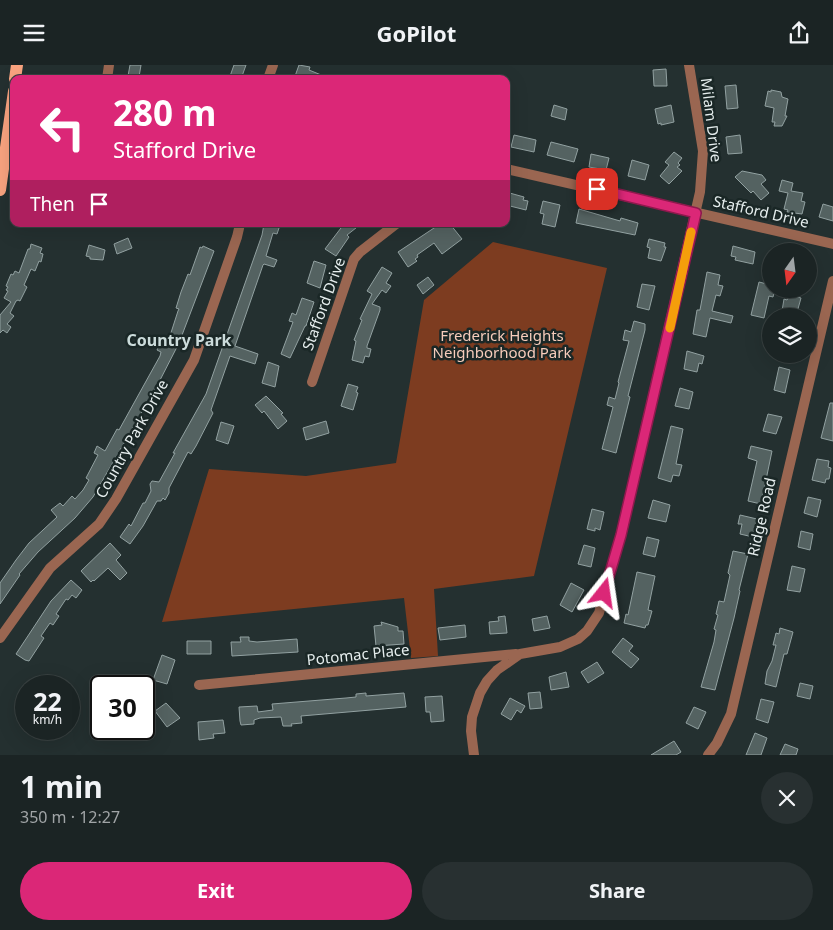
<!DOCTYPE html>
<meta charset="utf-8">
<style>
:root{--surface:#1b2424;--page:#283031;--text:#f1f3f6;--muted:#a0a4a6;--line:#394141;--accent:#db2777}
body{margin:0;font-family:"Noto Sans",sans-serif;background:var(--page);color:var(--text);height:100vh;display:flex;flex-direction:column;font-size:19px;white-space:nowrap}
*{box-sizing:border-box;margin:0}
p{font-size:16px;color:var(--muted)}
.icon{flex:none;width:28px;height:28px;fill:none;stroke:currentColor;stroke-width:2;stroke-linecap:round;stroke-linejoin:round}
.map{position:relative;height:690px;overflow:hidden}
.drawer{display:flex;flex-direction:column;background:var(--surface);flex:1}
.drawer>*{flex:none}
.guide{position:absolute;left:10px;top:10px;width:500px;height:152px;border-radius:10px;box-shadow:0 5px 20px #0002,0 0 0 1px var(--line);background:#db2777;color:#fff;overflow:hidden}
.needle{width:32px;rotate:194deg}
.fabs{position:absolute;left:762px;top:178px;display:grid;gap:10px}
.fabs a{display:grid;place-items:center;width:55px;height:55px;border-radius:50%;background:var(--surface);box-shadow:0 5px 20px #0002,0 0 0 1px var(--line);font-size:25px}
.speed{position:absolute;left:15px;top:610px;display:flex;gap:10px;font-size:25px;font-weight:700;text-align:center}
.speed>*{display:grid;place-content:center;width:65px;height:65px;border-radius:50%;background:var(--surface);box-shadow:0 5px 20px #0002,0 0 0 1px var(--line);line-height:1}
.speed small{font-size:12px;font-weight:400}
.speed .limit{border:2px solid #111;border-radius:8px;background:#fff;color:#111}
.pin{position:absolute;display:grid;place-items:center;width:42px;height:42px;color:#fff;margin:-21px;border-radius:10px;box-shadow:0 2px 8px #0006}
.me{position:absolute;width:55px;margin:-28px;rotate:15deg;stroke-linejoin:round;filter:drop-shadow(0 0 4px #0008)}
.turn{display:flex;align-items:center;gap:18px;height:105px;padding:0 20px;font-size:22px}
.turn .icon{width:65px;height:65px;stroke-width:2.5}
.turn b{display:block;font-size:35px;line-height:42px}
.then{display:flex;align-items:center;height:48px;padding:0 20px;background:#0003;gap:10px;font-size:19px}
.round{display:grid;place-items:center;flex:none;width:52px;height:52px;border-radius:26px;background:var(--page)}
.head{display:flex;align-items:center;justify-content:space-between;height:85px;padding:0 20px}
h1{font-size:30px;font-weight:700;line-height:38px}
.button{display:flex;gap:10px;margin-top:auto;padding:10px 20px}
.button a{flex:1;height:58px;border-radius:30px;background:var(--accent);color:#fff;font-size:20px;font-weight:700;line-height:58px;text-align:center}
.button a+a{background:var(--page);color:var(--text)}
header{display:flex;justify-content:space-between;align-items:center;height:65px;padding:0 20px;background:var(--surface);font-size:22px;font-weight:700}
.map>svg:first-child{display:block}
.green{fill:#7d3c20}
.building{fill:#546261;stroke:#92a1a1}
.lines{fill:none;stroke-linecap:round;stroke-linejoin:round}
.minor{stroke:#9a6651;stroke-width:10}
.major{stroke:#faa480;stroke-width:12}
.route-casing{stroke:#8e194d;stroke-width:12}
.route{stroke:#db2777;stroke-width:9}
.slow{stroke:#f59e0b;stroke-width:9}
.labels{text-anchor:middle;stroke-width:5;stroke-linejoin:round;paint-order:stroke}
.street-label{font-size:15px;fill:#e5eded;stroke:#1a2726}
.park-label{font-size:15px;fill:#f7ccbb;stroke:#1a2726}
.neighbourhood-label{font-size:16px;font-weight:bold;fill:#ccdcdb;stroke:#1a2726}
</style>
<header><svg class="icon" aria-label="menu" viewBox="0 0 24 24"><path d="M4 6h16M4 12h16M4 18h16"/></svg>GoPilot<svg class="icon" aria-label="share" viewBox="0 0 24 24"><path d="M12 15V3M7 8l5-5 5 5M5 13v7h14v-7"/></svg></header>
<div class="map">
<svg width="833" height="690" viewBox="0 0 833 690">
<rect width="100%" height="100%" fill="#243030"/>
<path class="green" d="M493,177L607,203L534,511L434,524L438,591L411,593L404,533L162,557L209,404L306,411L396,398L424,235Z"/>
<path class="building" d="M130,0H141L139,12L128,11Z
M234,0H246L241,14H229Z
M299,0L310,2L309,5L331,14H294Z
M666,4L667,21H654L653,5Z
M736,20L738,43L727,44L725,21Z
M771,25L781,27L782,32L788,34L785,51H787L782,61H774L775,57H772L774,43L765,41L768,26L771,27Z
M554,40L567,44L565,55L551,51Z
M671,40L674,57L661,60V58L658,59L655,44Z
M514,70L536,75L534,87L511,82Z
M740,70L742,88L728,89L726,72Z
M551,77L578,84L574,97L547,90Z
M674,87L682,93L678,98L680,100L677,102L682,106L669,119L660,111L669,100L665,97Z
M591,89L609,93L606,105L589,102Z
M632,95L649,100L645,115L628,111Z
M742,106L762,110L766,115L761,119L769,128L761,135L753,126L751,128L735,112Z
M782,115L793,118L791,126L803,128L801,136L805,137L802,149L787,147L788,145L784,144L788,128L779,126Z
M506,127L524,132L523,135L528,136L526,145L506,140Z
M543,136L560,140L555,162L542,159L544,149L540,148Z
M823,139L833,142V156L819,152Z
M579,144L620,156L621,153L638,158L635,170L576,158Z
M264,159L280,160L277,169L273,168L266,191L277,195L274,202L264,199L263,200L235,281L258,289L255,299L230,291L211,345L213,348L196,381L191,389L188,387L169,423V428L165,435L163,433L161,436H157L143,461L130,479L120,472L129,459L131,461L143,438H145L151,426L150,419L152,416L159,417L175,388H173L206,329L262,170Z
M344,159H361L347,170L349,172L336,191L325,184Z
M440,159H450L462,174L442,189L434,178L417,190L418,192L415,194L417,196L408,202L398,187Z
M128,173L132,183L117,189L114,179Z
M649,174L665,178L664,182H666L661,196L648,193L650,183L647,182Z
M31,179L42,183L40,188L43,189L41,197L39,196L35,206L31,204L24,220L27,222L20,236L18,235L16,236L10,248L14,251L7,259L11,262L7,268L3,265L0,268V250L11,237L4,233L8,226L6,225L8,222L6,221L11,209L13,210L15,206L19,208L28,184H30Z
M89,180L105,185L103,195L90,194V192L86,191Z
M203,181L214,186L179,278L158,319L93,432L75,453L38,487L19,509L20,510L0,539V518L16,495L29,478L57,452L51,445L60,438L63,441L72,431L75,434L83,425L89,415L86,413L98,390L94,388L97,381L105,386L117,364L119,365L160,291L161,287L157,285L162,274L168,277L178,246L179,244L176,243L181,227L188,209L190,210L200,182L202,183Z
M733,181L755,187L753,199L735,195L736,192L731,191Z
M314,196L326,200L320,223L307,218Z
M382,202L392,208L386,218L391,221L386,228L382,225L372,239L380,242V245L367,281V283L371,284L369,292L365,291L363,298L352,295L356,276L354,275L362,255L360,254L372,229L367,226Z
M707,207L720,210L718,220L723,221L720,231L716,230L712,246L733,251L731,258L710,253L706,272L693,269L697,245H700Z
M428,212L434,220L423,229L417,220Z
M759,217L771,220V224H775L773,232L769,231L764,253L751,250Z
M642,219L655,221L649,245L637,242Z
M790,230L801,233L796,251H784L785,247L782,246L784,234L787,235Z
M302,233L314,237L306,261H305L290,293L281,289L293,257L289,256L292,248L296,250Z
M634,256L645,259V265L628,331L630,332L616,388L602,384L613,342L607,340L609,332L615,334L619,318L618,317L629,276L623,275L625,265L631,267Z
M687,286L704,291L702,299L699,298L697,307L684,304Z
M268,297L279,301L275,322L262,318Z
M779,302L790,305L785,328L774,325Z
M348,319L358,322L356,327L358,328L353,345L341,341Z
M680,323L693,327L689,344L675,341Z
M266,331L283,348L281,349L287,356L278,364L264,346L262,348L255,340Z
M830,338H833V376L821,373Z
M768,349L782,352L776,369L763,366Z
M326,356L329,368L306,375L303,363Z
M221,357L234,361L228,379L216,375Z
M671,361L683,364L676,399L682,400L679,411L673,410L671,417L658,413Z
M751,381L772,386L761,439L748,436L757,396L748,393Z
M817,394L829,396L828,402L831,403L829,414H826L825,418L812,415Z
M808,432L821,435L817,452L804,448Z
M653,435L670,440L666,457L648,453Z
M592,444L604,447L600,465L595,463V466L587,464Z
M740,450L757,454L753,472L740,469L742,459H738Z
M801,466L813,469L810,485L798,482Z
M647,472L659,475L655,492L643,489Z
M110,478L121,490L116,495L127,508L120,515L108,503L94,516L93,515L91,517L81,506Z
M584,480L595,483L591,502L578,499Z
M733,486L748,489L739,525L740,526L734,553L715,625L701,622L714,577L716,565L714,564L718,550L716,549L719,536L724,537L730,510L728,508Z
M792,501L805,504L800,527L787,525Z
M637,507L655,511L648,545L652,546L648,560H646L645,563L624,558L626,549L628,550Z
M71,515L82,525L76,533L72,530L68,535L66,534L56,549L59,551L53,560L50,558L41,571L44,573L29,596L25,595L16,589L51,536Z
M571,518L584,525L572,547L560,540Z
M505,551L507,568L490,569L489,557L499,556L498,552Z
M547,551L550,563L534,566L532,554Z
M381,557L398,562V566H403L404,579L376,581L374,561L382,560Z
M465,560L466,572L440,575L438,563Z
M780,563L793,567L787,589H784L776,622L765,619L767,606L772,596L776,580H773L776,568L779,569Z
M240,572H249V576L257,577L297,574L298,587L232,591L231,577H241Z
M623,573L633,581L629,586L639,594L631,603L612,587Z
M187,576H211V589H187Z
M162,590L175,595L167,619L153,615Z
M597,597L604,608L588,618L581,607Z
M566,607L569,622L551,625L549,612Z
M800,618L813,621L810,634L797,631Z
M540,627L542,643L530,644L528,628Z
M366,628V631L404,628L406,642L301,651L302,658L291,659L292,661H283L281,652L260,653L254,655V659L241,660L240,656L239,642L257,641L258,647L273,645L272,639L346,633L356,632V629Z
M442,631L444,656L431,657L430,647H426L425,632Z
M510,633L525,641L521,648L517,645L511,655L501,649Z
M761,634L774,637L768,658L756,654Z
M166,638L180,653L167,662L155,646Z
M694,642L706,647L698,664L686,658Z
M223,655L225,668L213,669L214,673L199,675L198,657Z
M755,668L767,673L761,690H746Z
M674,676L681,687L676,690H651Z
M785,679L798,684L796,690H780Z"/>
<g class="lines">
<path class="minor" d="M107,14L109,0
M268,14L273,0
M506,104L833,179
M312,317L354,194L360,187L396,159
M0,573L50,503L99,459L116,434L194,295L237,172L240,159
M199,620L516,589
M474,690L471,666L472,652L480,628L487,616L497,605L520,589L560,582L578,574L587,566L599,548L621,470L700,127L703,86L689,0
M708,690L717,678L731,649L833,216"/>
<path class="major" d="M15,14L17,0
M0,125L14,26"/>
</g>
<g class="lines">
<g class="route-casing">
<path id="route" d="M597,124L696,148L621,470L604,528"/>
</g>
<use href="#route" class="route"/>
<path class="slow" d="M670,263L691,167"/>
</g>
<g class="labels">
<g class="street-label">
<text transform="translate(711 55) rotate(83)" y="5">Milam Drive</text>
<text transform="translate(761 147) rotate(13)" y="5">Stafford Drive</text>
<text transform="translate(324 239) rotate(-70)" y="5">Stafford Drive</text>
<text transform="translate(132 374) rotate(-61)" y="5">Country Park Drive</text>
<text transform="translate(762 452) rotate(-77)" y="5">Ridge Road</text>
<text transform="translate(358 590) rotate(-6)" y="5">Potomac Place</text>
</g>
<g class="park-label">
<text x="502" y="276">Frederick Heights<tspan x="502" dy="17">Neighborhood Park</tspan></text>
</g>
<g class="neighbourhood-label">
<text x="179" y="281">Country Park</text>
</g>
</g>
</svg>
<div class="fabs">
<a><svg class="needle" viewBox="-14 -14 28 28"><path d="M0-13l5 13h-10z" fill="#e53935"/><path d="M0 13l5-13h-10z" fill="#a0a4a6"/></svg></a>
<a><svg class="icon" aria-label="layers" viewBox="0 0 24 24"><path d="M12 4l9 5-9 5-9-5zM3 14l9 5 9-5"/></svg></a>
</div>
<div class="speed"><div>22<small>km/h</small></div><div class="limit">30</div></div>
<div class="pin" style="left:597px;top:124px;background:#d93025"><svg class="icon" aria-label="arrive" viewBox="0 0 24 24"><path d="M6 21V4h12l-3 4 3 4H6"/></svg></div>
<svg class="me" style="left:604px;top:528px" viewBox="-20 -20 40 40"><path d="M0-17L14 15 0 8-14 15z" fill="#db2777" stroke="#fff" stroke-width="4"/></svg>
<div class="guide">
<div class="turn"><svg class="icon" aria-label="left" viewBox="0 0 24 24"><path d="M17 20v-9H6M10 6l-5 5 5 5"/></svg><div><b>280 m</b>Stafford Drive</div></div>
<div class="then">Then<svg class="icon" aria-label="arrive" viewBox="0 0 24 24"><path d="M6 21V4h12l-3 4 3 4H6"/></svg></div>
</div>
</div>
<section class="drawer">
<div class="head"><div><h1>1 min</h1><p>350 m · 12:27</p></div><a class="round"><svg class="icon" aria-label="close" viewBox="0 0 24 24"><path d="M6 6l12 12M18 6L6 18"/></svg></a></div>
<div class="button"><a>Exit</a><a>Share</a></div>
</section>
